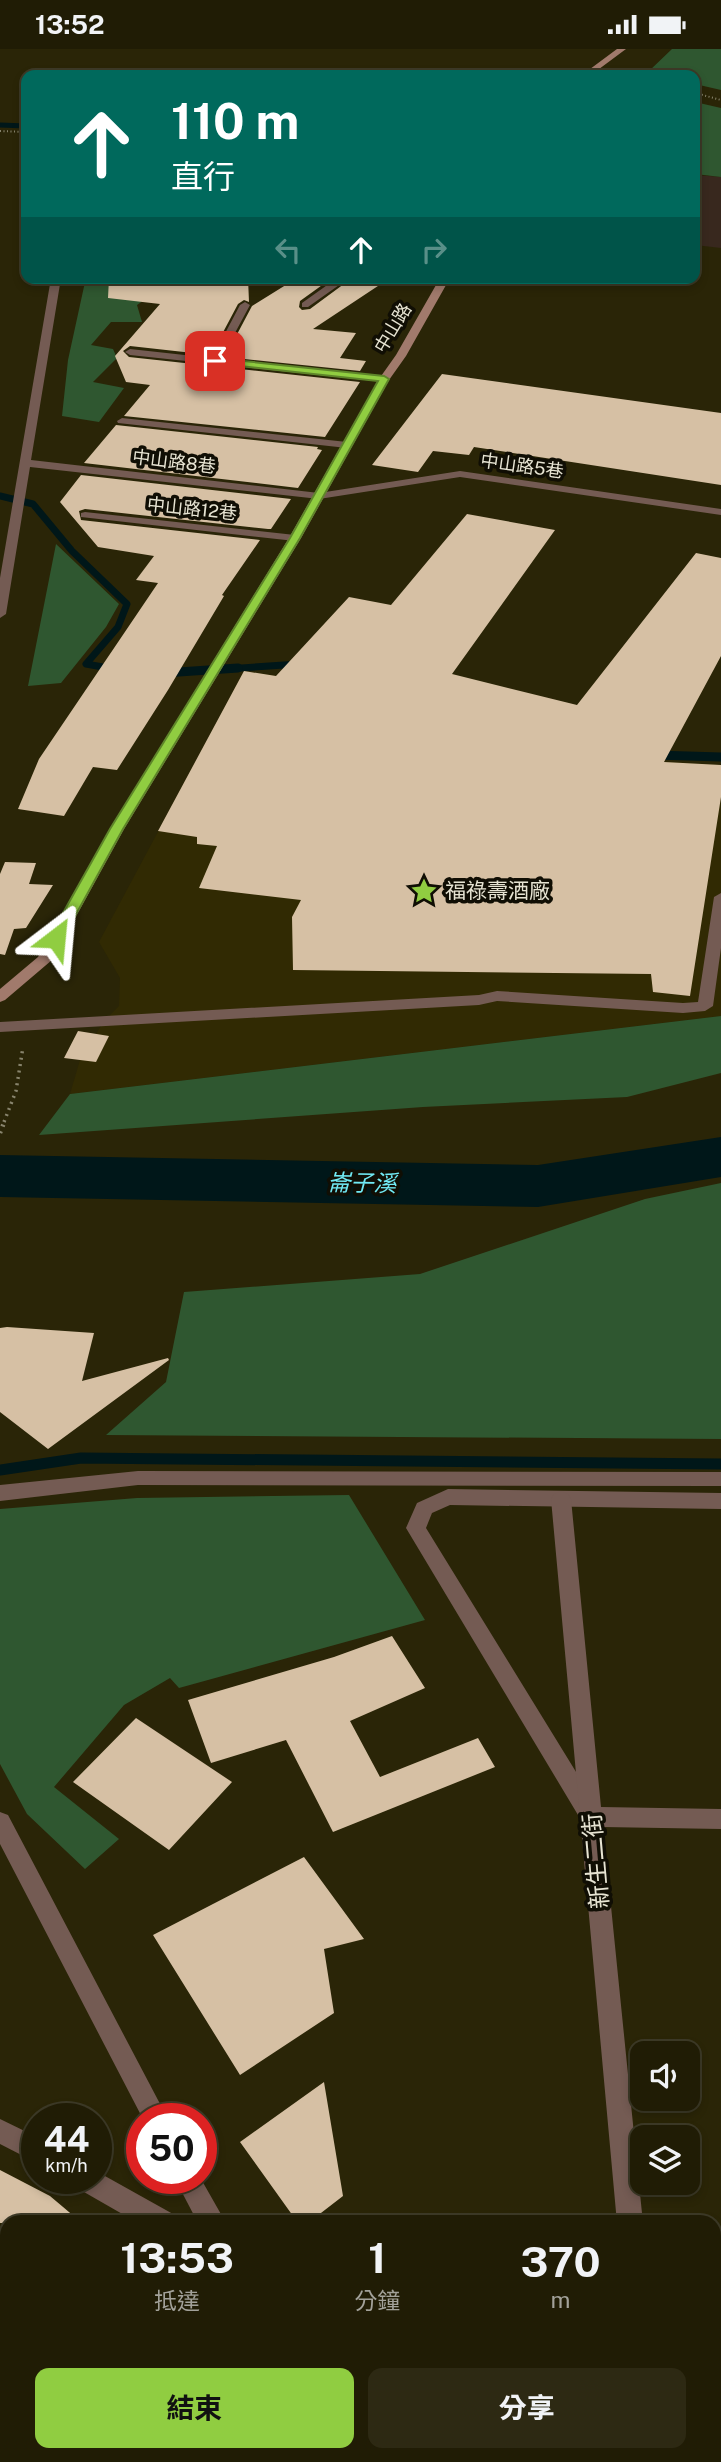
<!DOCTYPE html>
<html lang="zh-TW">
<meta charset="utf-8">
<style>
:root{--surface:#201c05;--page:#2d2913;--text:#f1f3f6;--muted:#a2a19a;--line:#3d3a27;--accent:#90cd41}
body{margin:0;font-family:"Public Sans","Noto Sans TC",sans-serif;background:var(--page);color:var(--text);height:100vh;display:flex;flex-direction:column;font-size:26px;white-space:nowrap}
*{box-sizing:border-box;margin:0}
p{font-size:23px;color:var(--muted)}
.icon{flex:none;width:38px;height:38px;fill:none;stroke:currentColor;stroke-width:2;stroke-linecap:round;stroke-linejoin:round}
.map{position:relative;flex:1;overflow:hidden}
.drawer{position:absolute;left:0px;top:2166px;width:721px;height:247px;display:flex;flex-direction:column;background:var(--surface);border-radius:21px 21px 0 0;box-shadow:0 4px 10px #0003,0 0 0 2px var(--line)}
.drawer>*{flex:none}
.guide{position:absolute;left:21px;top:21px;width:679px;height:214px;border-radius:14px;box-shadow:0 4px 10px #0003,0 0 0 2px var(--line);background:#00695c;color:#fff;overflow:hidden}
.fabs{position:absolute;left:630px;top:1992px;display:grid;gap:14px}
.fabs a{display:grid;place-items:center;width:70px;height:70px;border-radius:14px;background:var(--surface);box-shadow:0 4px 10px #0003,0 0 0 2px var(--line);font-size:35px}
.speed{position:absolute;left:21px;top:2054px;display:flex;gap:14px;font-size:35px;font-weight:700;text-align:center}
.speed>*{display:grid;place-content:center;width:91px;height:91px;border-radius:50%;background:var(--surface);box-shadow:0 4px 10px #0003,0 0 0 2px var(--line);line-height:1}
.speed small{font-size:18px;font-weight:400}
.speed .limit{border:10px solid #d22;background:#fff;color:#111}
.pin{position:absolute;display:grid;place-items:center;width:60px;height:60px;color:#fff;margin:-30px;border-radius:14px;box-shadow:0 4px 10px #0006}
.me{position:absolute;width:77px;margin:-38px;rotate:29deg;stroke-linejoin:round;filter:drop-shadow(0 0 5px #0008)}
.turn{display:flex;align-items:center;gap:24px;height:147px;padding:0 35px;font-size:32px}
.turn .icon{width:91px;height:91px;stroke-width:2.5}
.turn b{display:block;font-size:49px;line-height:60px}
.lanes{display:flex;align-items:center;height:66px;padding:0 35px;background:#0003;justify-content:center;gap:35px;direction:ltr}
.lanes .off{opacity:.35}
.eta{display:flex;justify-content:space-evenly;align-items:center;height:119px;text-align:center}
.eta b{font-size:42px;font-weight:700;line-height:49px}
.cta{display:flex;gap:14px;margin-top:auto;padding:14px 35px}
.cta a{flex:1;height:80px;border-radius:14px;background:var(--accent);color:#111;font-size:28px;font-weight:700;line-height:80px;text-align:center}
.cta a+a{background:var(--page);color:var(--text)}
.status{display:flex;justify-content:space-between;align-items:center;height:49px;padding:0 35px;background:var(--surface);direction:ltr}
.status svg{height:19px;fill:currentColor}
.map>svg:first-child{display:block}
.built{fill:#312a03}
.education{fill:#38281e}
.green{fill:#2f5730}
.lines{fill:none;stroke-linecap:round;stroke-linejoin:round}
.stream-far3{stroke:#001719;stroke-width:5}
.stream-far2{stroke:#001719;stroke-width:7}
.stream-far1{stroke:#001719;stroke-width:9}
.stream{stroke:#001719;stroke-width:11}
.river{fill:#001719;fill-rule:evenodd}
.building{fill:#d6c0a4}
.path-far2{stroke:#88846d;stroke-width:2;stroke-dasharray:1 2.5;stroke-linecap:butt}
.path-far1{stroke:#88846d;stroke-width:3.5;stroke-dasharray:2 4.5;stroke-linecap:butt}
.path{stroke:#88846d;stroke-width:4.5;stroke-dasharray:2 5;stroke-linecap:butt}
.lane{fill:#745b53;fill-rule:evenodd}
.street{fill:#745b53;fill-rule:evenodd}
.secondary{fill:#a17a6c;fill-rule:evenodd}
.route{fill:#90cd41;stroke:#5e852a;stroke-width:2}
.labels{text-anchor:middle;stroke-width:7;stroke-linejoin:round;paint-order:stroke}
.far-street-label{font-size:18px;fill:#e7e4d3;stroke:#100e04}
.poi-label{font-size:21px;fill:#e7e4d3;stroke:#100e04;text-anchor:start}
.water-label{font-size:23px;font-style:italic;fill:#71eaf5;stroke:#100e04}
.near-street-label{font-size:24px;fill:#e7e4d3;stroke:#100e04}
</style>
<div class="status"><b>13:52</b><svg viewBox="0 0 49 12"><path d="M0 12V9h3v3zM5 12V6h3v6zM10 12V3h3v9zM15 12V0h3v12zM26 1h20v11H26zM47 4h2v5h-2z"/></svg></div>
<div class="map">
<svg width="721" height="2413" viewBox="0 0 721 2413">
<rect width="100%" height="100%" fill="#2a2507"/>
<path class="built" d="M244,622L325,634L595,708L721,716V967L70,1045L80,1011L104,972L119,957L120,929L99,893Z"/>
<path class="education" d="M695,126L721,128V199L695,196Z"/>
<path class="green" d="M672,0H721V41L695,35V26H662L648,23Z
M695,53L721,59V128L695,125Z
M161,230L172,232L137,256L142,273H111L91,296L113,300L117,309L93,333L124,339L99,373L62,367L68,311L85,233Z
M56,495L119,555L106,578L61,634L28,637Z
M721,967V1024L627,1048L423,1058L39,1086L70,1045Z
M721,1134V1390L106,1386L166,1333L184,1243L420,1225L645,1150Z
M349,1446L425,1571L179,1639L170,1629L124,1656L54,1738L119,1790L85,1820L27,1765L0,1715V1460L137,1449Z"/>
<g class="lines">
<path class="stream-far3" d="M0,76L26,77"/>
<path class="stream-far2" d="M0,447L33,455L72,502L127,555L118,578L86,615L114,620
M212,621L299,615"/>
<path class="stream-far1" d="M109,619L114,620
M164,624L238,619
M655,706L721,708"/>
<path class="stream" d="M0,1128L4,1127
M0,1421L81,1409L721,1415"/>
<path class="river" d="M721,1088V1128L538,1158L0,1148V1106L538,1116Z"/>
</g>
<path class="building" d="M109,229H248L249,253L244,251L238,255L211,306L130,297L123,302L129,308L360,333L325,388L124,367L150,336L126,333L115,307L160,255L108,249Z
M297,229H332L300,252L299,258L302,261L310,260L352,229H390L313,280L356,284L340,309L366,312L360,322L225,308L252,257Z
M442,325L721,364V436L474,398L469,406L433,402L418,423L372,416Z
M116,376L318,398L317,400L322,401L298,439L84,414Z
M81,426L291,450L271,480H268L85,460L79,462L81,471L260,491L222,546L224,547L168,641L117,721L93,718L64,767L18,760L39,710L158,534L136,531L154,507L98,498L60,453Z
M467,465L555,481L452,625L577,656L696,504L721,509V607L664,713L721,716V748L690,947L653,943L651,925L293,921L292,868L301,851L199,839L217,797L197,795V788L158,782L244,622L276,627L349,548L391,556Z
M5,813L36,814L29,835L53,836L26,879L14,880L5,906L0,905V825Z
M78,982L109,987L96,1013L64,1009Z
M7,1278L94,1284L82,1332L168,1309L169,1311L48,1400L0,1363V1279Z
M392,1587L425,1639L350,1672L380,1728L478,1689L495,1718L333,1783L286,1691L211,1714L188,1651L334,1608Z
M136,1669L232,1733L169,1801L73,1733Z
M304,1808L364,1890L324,1900L334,1964L240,2026L153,1886Z
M324,2033L343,2147L308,2174H298L240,2093Z
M0,2121L50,2147L82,2174H0Z"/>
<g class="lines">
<path class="path-far2" d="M695,44L721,51
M0,82L26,83"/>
<path class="path-far1" d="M4,1073L16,1042L23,998"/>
<path class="path" d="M0,1084L5,1071"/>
<path class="lane" d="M721,844V899L713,957L705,962L683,964L497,952L479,956L0,983V973L479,946L497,942L683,954L698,953L714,848Z
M448,1440L721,1444V1460L450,1456L432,1464L426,1479L597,1757L600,1764L597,1771L589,1774L581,1771L406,1479L417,1454Z"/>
<path class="street" d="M51,229H61L31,411L319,444L460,422L721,460V466L460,428L319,450L30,418L6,565L0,569V529Z
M337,229H349L308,258H302V254Z
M245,253L250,256L221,310L384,327L389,330L384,333L130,306L125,303L130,300L212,309L240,256Z
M122,369L347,393L352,396L347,399L118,374L117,372Z
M85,463L295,486L301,489L295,492L81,468V464Z
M138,1422L721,1423V1437L138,1436L0,1452V1436Z
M561,1442L568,1445L571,1450L601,1758L721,1760V1780L603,1778L643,2174H617L551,1450L554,1445Z
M0,1763L8,1766L168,2070H143L0,1795Z
M0,2070L37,2088V2114L0,2095Z
M96,2122L173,2165L177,2174H138L77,2139L74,2130H96Z
M175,2130H201L226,2174H198Z
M714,2187L721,2188V2214L714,2213Z
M7,2277V2305L0,2308V2280Z
M369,2406H400L403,2413H372Z
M638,2406H666V2413H638Z"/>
<path class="secondary" d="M617,0H626L591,26H582Z
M440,229H450L406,307L389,331L301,489L124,780L52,911L5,951L0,953V940L38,908L110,780L289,489L379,330L396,306Z"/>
</g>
<path class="route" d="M215,309L384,327L389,330L300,489L123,780L63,889L61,892H51L49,889L110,780L290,489L378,332L212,314V310Z"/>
<defs>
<g id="sight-bare" transform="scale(2.1)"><path d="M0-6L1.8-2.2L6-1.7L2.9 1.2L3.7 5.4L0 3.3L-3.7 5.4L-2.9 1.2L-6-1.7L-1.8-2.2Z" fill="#90cd41" stroke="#100e04" stroke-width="2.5" paint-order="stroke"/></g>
</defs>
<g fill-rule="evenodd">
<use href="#sight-bare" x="424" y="842"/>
</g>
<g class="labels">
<g class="far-street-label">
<text transform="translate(393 279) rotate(-59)" y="6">中山路</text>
<text transform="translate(174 413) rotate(7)" y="6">中山路8巷</text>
<text transform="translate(522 417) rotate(8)" y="6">中山路5巷</text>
<text transform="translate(192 460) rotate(6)" y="6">中山路12巷</text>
</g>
<g class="poi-label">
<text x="445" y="849">福祿壽酒廠</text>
</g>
<g class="water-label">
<text transform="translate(362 1134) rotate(1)" y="8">崙子溪</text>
</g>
<g class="near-street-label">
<text transform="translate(596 1812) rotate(-95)" y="8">新生二街</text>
</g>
</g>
</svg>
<div class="fabs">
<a><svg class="icon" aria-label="sound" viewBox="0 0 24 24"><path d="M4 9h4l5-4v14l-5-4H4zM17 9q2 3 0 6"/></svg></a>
<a><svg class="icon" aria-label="layers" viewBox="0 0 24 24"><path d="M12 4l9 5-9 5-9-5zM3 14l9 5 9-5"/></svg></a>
</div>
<div class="speed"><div>44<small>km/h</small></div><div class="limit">50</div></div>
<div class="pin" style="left:215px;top:312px;background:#d93025"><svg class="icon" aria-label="arrive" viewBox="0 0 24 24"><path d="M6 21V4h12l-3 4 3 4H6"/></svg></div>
<svg class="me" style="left:56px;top:889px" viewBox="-20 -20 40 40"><path d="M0-17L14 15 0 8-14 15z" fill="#90cd41" stroke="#fff" stroke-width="4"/></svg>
<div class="guide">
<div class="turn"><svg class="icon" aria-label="ahead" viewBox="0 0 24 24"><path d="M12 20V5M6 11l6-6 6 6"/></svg><div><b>110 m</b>直行</div></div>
<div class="lanes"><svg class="icon off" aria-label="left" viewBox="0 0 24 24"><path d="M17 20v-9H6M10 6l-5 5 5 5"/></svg><svg class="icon" aria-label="ahead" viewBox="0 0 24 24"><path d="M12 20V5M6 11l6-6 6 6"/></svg><svg class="icon off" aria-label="right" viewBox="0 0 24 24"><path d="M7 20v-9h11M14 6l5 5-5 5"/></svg></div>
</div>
<section class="drawer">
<div class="eta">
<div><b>13:53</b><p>抵達</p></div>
<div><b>1</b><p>分鐘</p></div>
<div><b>370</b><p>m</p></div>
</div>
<div class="cta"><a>結束</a><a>分享</a></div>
</section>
</div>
